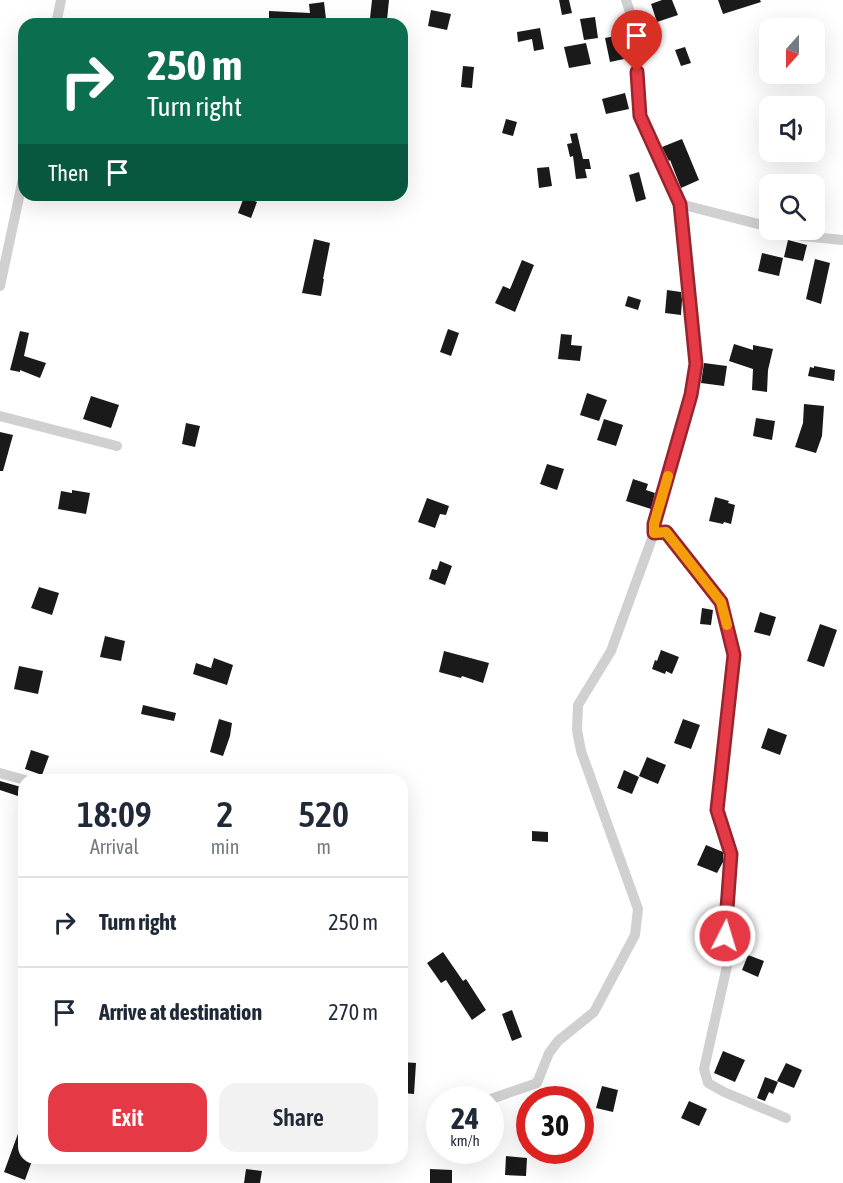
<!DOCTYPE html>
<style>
:root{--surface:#fff;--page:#f2f2f3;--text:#1f2937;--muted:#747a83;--line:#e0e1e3;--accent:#e63946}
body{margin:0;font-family:"Asap Condensed",sans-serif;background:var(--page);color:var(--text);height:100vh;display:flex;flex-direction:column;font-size:22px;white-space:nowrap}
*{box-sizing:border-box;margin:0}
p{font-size:20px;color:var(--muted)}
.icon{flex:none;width:33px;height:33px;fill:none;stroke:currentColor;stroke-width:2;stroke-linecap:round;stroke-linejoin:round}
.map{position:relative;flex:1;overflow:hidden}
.drawer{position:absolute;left:18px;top:774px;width:390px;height:390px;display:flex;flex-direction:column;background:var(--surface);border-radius:18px;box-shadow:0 6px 24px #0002}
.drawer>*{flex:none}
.guide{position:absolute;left:18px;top:18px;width:390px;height:183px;border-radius:18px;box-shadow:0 6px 24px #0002;background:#0b6e4f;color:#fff;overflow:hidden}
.needle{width:39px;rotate:201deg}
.fabs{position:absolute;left:759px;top:18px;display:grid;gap:12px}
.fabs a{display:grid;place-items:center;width:66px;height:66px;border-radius:12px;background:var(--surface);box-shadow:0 6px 24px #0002;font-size:30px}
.speed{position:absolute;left:426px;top:1086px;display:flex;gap:12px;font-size:30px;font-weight:700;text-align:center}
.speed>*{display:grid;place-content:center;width:78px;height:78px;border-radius:50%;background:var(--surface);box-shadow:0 6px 24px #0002;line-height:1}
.speed small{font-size:15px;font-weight:400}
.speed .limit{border:9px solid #d22;background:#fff;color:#111}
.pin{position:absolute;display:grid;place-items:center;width:51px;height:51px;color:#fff;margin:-62px -26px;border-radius:50% 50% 50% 0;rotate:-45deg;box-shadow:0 0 6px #0007}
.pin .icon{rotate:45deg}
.me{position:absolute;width:66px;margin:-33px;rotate:5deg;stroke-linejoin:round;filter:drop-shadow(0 0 4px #0008)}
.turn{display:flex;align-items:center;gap:21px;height:126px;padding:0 30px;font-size:27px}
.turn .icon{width:78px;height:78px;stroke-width:2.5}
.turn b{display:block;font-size:42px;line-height:51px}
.then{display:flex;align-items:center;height:57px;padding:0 30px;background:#0003;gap:12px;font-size:22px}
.eta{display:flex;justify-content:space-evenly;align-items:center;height:102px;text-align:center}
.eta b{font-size:36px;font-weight:600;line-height:42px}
.action{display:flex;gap:12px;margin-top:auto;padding:12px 30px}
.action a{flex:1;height:69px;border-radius:18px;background:var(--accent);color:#fff;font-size:24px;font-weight:600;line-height:69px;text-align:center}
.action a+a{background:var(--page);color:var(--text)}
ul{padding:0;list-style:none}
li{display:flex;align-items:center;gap:18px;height:90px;padding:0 30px;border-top:2px solid var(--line)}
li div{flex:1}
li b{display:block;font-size:22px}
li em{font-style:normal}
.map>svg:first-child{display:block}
.building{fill:#1a1a1a}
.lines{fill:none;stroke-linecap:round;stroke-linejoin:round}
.minor{stroke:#d0d0d0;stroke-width:10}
.route-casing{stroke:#96252e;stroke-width:15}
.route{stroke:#e63946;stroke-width:10}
.slow{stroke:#f59e0b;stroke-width:10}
</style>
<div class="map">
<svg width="843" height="1183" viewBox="0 0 843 1183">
<rect width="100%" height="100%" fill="#fff"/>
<path class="building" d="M372,0H389L387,20L370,18Z
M559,0H569L572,13L562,15Z
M662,0H672L678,15L657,22L651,4Z
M718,0H760L761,2L723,14Z
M324,2L326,19L297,22V24H269V11L310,13L309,4Z
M431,10L451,14L447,30L428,26Z
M595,17L598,38L584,40L580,19Z
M540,28L544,49L534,51L532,39L518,42L517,32Z
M620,35L624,59L610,62L605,38Z
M586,43L591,64L569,68L564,47Z
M685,47L691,63L681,66L675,50Z
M463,66L474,67L472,88L461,87Z
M625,93L629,109L606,114L602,99Z
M506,119L517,122L513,136L502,133Z
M577,133L583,159H589L591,169H585L587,178L576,179L573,156L570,157L567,144L572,143L570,134Z
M682,139L699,180L681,188L670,160L669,161L662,147Z
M549,167L552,186L539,188L537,168Z
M639,172L646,199L636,202L629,175Z
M244,197L257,202L251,218L238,213Z
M314,239L330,243L323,279H324L321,296L302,293Z
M788,240L807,245L803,261L784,257Z
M762,253L783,258L779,276L758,271Z
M815,259L830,263L821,304L806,299Z
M522,260L534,265L515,312L495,303L503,286L510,289Z
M667,290L681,292L682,300L681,315L665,313Z
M628,296L641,300L638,310L625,306Z
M448,329L459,333L451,356L440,352Z
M20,331L29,333L24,356L46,363L40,378L20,370V372L10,370Z
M561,334L572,335L571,345L582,346L580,361L558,359Z
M734,344L753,350V345L773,349L768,370L767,392L752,390L753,369L729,361Z
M704,363L727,366L724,386L701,383Z
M814,366L835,370L834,381L808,376L810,367L814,368Z
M587,393L607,400L599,421L580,415Z
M91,396L119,405L111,428L83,419Z
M804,404L824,406L822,436L816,453L795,447L803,423Z
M756,418L775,421L772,440L753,436Z
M604,419L623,425L616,446L597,440Z
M186,423L200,426L195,447L182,444Z
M0,432L13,435L3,471H0Z
M547,464L564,469L557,490L540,484Z
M633,479L648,484L646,490L655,493L651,509L626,501Z
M72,490L90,493L86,514L58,509L61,491L72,493Z
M715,497L729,501L728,503L735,505L731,524L724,522L723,524L709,521Z
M427,498L449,506L446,515L440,514L435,528L418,522Z
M440,561L452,566L445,585L429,579L432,569L437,570Z
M39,587L59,593L52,615L31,608Z
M702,608L713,610L711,625L700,624Z
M760,612L776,617L770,636L754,632Z
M820,624L837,630L824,667L807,661Z
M105,636L125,641L121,661L100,657Z
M661,650L679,657L672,674L666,671L665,674L652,669L655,660L657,661Z
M444,651L489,663L483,683L462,676L461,678L439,672Z
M214,658L233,665L227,685L193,674L196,663L211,668Z
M19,666L43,671L38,694L14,689Z
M143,705L176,713L174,721L141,714Z
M219,719L232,723L230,736L223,756L210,752Z
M683,719L700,725L691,749L674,743Z
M768,728L787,735L780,755L761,748Z
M31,750L49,756L42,775L25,769Z
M647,757L666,765L658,784L639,776Z
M624,770L639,777L632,794L617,788Z
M0,781L21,787L18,796L0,790Z
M532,831L548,832V842L532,841Z
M706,845L723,852V862L717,873L697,865Z
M443,952L463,981L466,979L486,1010L472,1020L446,980L441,983L427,963Z
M748,955L764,961L758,977L742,970Z
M512,1010L522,1037L512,1041L502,1014Z
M723,1051L745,1060L735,1082L714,1073Z
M402,1062L416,1063L414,1094L402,1093Z
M786,1063L802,1070L794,1088L777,1081Z
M765,1077L778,1082L773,1094L769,1092L765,1101L757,1098Z
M602,1086L618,1090L613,1112L596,1108Z
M689,1101L707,1109L699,1126L681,1118Z
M23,1120L24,1121V1158H33L25,1180L4,1172Z
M506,1156L527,1158L526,1176L505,1175Z
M246,1169L262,1171L260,1183H244Z
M430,1169L452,1170V1183H430Z"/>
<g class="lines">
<path class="minor" d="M56,24L61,0
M680,204L770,227
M779,230L802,236L843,240
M0,286L24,174
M0,416L117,446
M654,533L666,532L721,602L734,655L717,810L731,854L725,937L727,966L704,1069L708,1083L724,1092L786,1118
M0,773L25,780
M488,1100L537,1083L549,1053L558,1041L594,1012L635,935L638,909L581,751L577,730L578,705L611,651L654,533V524L691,395L696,365L680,204L640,116L635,28L626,0"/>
</g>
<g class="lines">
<g class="route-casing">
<path id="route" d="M637,72L640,116L680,204L696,364L691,395L654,524V533L666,532L721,602L734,655L717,810L731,854L725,936"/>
</g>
<use href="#route" class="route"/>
<path class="slow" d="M668,476L654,524V533L666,532L721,602L727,625"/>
</g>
</svg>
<div class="fabs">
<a><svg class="needle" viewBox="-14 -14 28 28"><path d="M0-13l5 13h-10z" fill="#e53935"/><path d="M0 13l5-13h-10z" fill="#747a83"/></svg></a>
<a><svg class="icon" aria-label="sound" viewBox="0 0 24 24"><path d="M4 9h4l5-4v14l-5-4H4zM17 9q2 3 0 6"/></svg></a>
<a><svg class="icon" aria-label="search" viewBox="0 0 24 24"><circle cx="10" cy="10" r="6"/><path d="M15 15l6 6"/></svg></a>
</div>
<div class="speed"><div>24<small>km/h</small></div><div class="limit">30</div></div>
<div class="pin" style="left:637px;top:72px;background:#d93025"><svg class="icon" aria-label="arrive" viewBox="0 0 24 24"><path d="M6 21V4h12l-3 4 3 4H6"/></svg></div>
<svg class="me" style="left:725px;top:936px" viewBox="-20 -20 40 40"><circle r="17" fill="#e63946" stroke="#fff" stroke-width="3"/><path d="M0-11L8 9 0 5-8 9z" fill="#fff"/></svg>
<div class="guide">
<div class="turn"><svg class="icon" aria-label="right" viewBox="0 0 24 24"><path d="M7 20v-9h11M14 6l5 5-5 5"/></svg><div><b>250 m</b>Turn right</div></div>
<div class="then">Then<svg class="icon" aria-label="arrive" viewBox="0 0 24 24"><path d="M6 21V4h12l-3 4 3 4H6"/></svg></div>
</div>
<section class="drawer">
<div class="eta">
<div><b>18:09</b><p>Arrival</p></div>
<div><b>2</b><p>min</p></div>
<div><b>520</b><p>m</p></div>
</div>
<ul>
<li><svg class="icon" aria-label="right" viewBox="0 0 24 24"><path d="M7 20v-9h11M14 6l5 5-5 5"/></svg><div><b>Turn right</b></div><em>250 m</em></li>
<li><svg class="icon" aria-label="arrive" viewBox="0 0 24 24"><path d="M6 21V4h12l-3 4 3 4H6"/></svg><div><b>Arrive at destination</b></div><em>270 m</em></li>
</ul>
<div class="action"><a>Exit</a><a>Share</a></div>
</section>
</div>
